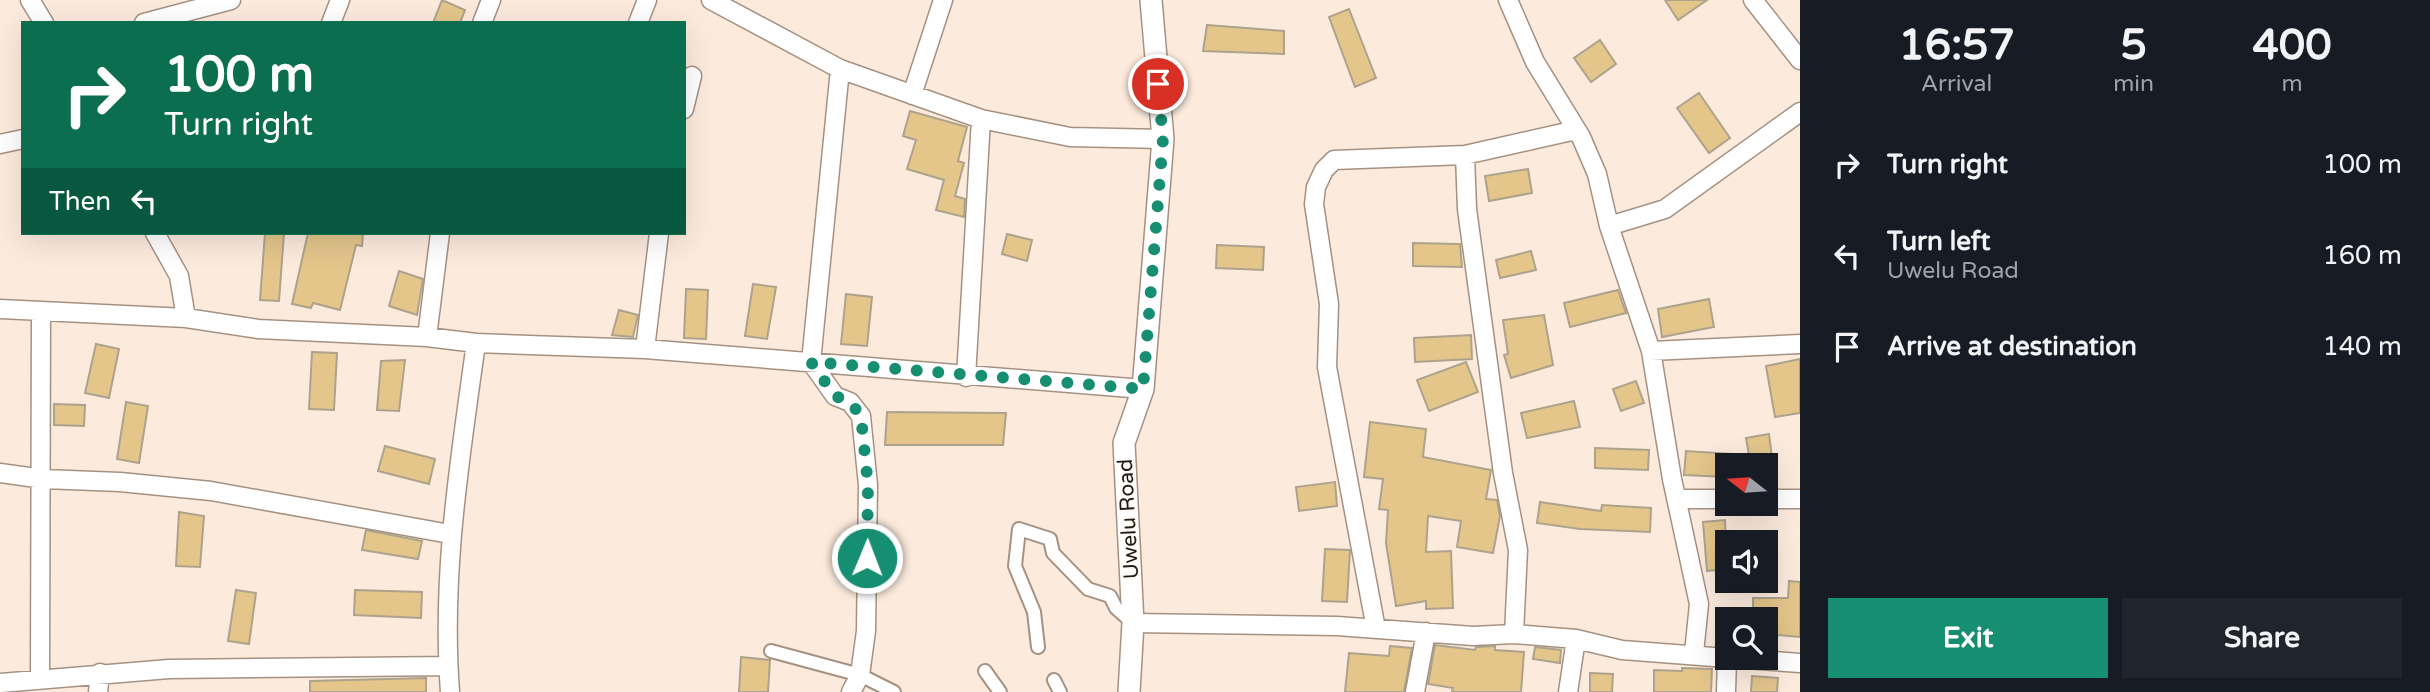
<!DOCTYPE html>
<style>
:root{--surface:#171b24;--page:#20242c;--text:#f1f3f6;--muted:#9ea1a6;--accent:#168e71}
body{margin:0;font-family:"Varela Round",sans-serif;background:var(--page);color:var(--text);height:100vh;display:flex;flex-direction:column;font-size:26px;white-space:nowrap}
*{box-sizing:border-box;margin:0}
p{font-size:23px;color:var(--muted)}
.icon{flex:none;width:38px;height:38px;fill:none;stroke:currentColor;stroke-width:2;stroke-linecap:round;stroke-linejoin:round}
.map{position:relative;flex:1;overflow:hidden}
.details{display:flex;flex-direction:column;background:var(--surface);width:630px}
.details>*{flex:none}
.banner{position:absolute;left:21px;top:21px;width:665px;height:214px;border-radius:0px;box-shadow:0 7px 28px #0002;background:#0b6e4f;color:#fff;overflow:hidden}
.needle{width:46px;rotate:287deg}
.controls{position:absolute;left:1715px;top:453px;display:grid;gap:14px}
.controls a{display:grid;place-items:center;width:63px;height:63px;border-radius:0px;background:var(--surface);box-shadow:0 7px 28px #0002;font-size:35px}
.pin{position:absolute;display:grid;place-items:center;width:60px;height:60px;color:#fff;margin:-30px;border:4px solid #fff;border-radius:50%;box-shadow:0 2px 7px #0007}
.me{position:absolute;width:77px;margin:-38px;rotate:1deg;stroke-linejoin:round;filter:drop-shadow(0 0 5px #0008)}
.turn{display:flex;align-items:center;gap:24px;height:147px;padding:0 28px;font-size:32px}
.turn .icon{width:91px;height:91px;stroke-width:2.5}
.turn b{display:block;font-size:49px;line-height:60px}
.then{display:flex;align-items:center;height:66px;padding:0 28px;background:#0003;gap:14px;font-size:26px}
.eta{display:flex;justify-content:space-evenly;align-items:center;height:119px;text-align:center}
.eta b{font-size:42px;font-weight:700;line-height:49px}
.cta{display:flex;gap:14px;margin-top:auto;padding:14px 28px}
.cta a{flex:1;height:80px;border-radius:0px;background:var(--accent);color:#fff;font-size:28px;font-weight:700;line-height:80px;text-align:center}
.cta a+a{background:var(--page);color:var(--text)}
ul{padding:0;list-style:none}
li{display:flex;align-items:center;gap:21px;height:91px;padding:0 28px}
li div{flex:1}
li b{display:block;font-size:26px}
li em{font-style:normal}
main{display:flex;flex:1;min-height:0}
.map>svg:first-child{display:block}
.building{fill:#e4c68b;stroke:#ada28c;stroke-width:2}
.lines{fill:none;stroke-linecap:round;stroke-linejoin:round}
.pedestrian-casing{stroke:#a59181;stroke-width:16}
.minor-casing{stroke:#a59181;stroke-width:21}
.tertiary-casing{stroke:#a59181;stroke-width:24}
.pedestrian{stroke:#fff;stroke-width:12}
.minor{stroke:#fff;stroke-width:18}
.tertiary{stroke:#fff;stroke-width:21}
.route{stroke:#168e71;stroke-width:12;stroke-dasharray:0 21.6}
.labels{text-anchor:middle;stroke-width:5;stroke-linejoin:round;paint-order:stroke}
.street-label{font-size:21px;fill:#211913;stroke:#fffbf7}
</style>
<main>
<div class="map">
<svg width="1800" height="692" viewBox="0 0 1800 692">
<rect width="100%" height="100%" fill="#fcebdd"/>
<path class="building" d="M442,0L465,10L460,23H433Z
M1665,0H1707L1678,20Z
M1349,9L1376,78L1355,87L1329,17Z
M1207,25L1284,31V54L1203,51Z
M1600,40L1616,64L1591,82L1574,58Z
M1699,93L1730,138L1709,153L1677,108Z
M910,111L967,127L958,161L964,163L955,196L965,199L964,217L936,210L944,180L907,169L916,140L903,136Z
M1528,169L1532,193L1489,201L1485,176Z
M265,233H284L279,301L260,300Z
M308,233H363L362,246L356,245L340,310L313,303L311,308L292,304Z
M1007,234L1032,240L1027,261L1002,254Z
M1413,243L1460,244L1462,267L1413,266Z
M1217,245L1264,247L1263,270L1216,268Z
M1531,251L1536,270L1500,278L1496,260Z
M399,271L423,279L417,315L389,306Z
M753,284L776,287L767,339L745,336Z
M686,289L708,290L706,339L684,338Z
M1618,290L1626,313L1570,327L1564,303Z
M846,294L872,297L867,346L841,344Z
M1709,299L1714,327L1662,337L1658,309Z
M619,310L638,315L633,337L612,335Z
M1544,315L1553,365L1511,378L1504,355L1508,354L1503,320Z
M1471,335L1472,359L1415,362L1414,338Z
M96,344L119,349L109,398L85,393Z
M312,352L337,353L334,410L309,409Z
M1800,359V413L1775,417L1766,366Z
M405,360L399,411L377,410L381,361Z
M1466,362L1478,392L1429,411L1417,380Z
M1636,381L1644,403L1621,411L1613,389Z
M1574,401L1580,427L1527,438L1521,413Z
M126,402L148,406L139,463L117,459Z
M54,404L85,405L84,426L54,425Z
M887,412L1006,413L1003,445H885Z
M1370,422L1426,429L1423,457L1491,470L1486,499L1497,500L1500,516L1493,553L1457,547L1461,521L1428,516L1426,552L1451,551L1453,608L1426,609V601L1396,606L1386,543L1388,510L1379,509L1383,479L1364,477Z
M1769,434L1773,466H1727V477L1684,475L1686,451L1749,455L1746,438Z
M385,446L435,459L429,484L378,471Z
M1595,448L1649,450L1648,470L1595,468Z
M1335,482L1337,506L1299,511L1296,487Z
M1540,502L1601,511L1602,505L1651,508L1650,532L1580,529L1537,523Z
M179,512L204,516L200,567L176,566Z
M1725,520L1727,569L1707,571L1703,522Z
M366,530L422,541L418,559L362,550Z
M1325,549L1350,550L1347,602L1322,601Z
M1789,581L1800,582V637L1777,635V639H1766V620H1753V598H1788Z
M236,590L256,593L249,644L228,641Z
M355,590L422,592L421,618L354,615Z
M1435,645L1475,650L1476,647L1495,646V650L1524,652L1521,692H1452L1453,688L1428,684Z
M1390,646L1412,648L1404,692H1345L1349,653L1389,656Z
M1535,647L1561,650L1560,663L1533,659Z
M741,657L770,660L768,692H739Z
M1682,668L1712,669L1711,692H1654V670L1682,671Z
M1590,673L1613,674L1612,692H1590Z
M1752,676L1778,678L1777,692H1751Z
M426,678V692H310V681Z"/>
<g class="lines">
<g class="pedestrian-casing">
<path id="pedestrian" d="M1038,647L1034,612L1015,566L1019,529L1050,539L1053,553L1088,589L1110,596L1116,608L1133,623
M771,651L860,675L894,692
M985,671L1000,692
M1054,680L1060,692"/>
</g>
<g class="minor-casing">
<path id="minor" d="M30,0L44,23
M711,0L840,69L981,119L1070,137L1163,139
M1508,0L1535,62L1581,137L1597,174L1609,226L1651,351L1672,479L1699,604L1694,653
M1753,0L1800,60
M144,23L231,0
M331,23L340,0
M482,23L491,0
M638,23L647,0
M840,69L811,362L835,396L850,402L861,416L868,485L866,631L860,675L851,692
M912,95L943,0
M684,109L692,76
M0,144L23,139
M1465,155L1467,209L1503,473L1518,550L1514,634
M1609,226L1665,209L1800,112
M155,233L179,276L186,318
M0,309L186,318L258,329L427,337L476,343L645,349L1143,389
M427,337L440,233
M645,349L659,233
M1651,351L1800,344
M966,377L981,119
M0,473L43,479L120,482L211,491L450,534
M1676,499H1727
M1766,499H1800
M1133,623L1337,626L1473,636L1514,634L1576,639L1622,650L1727,658
M1376,629L1327,367L1329,304L1314,204L1316,187L1324,170L1334,160L1465,155L1576,130
M1732,658L1800,663
M40,678L41,312
M0,683L169,669L448,666
M98,692L100,673
M450,692C441,574 460,459 476,343
M1415,692L1426,632
M1568,692L1576,639
M1726,692L1727,658"/>
</g>
<g class="tertiary-casing">
<path id="tertiary" d="M1129,692L1133,623L1124,443L1143,389L1163,139L1151,0"/>
</g>
<use href="#pedestrian" class="pedestrian"/>
<use href="#minor" class="minor"/>
<use href="#tertiary" class="tertiary"/>
</g>
<g class="lines">
<path class="route" d="M867,558L868,485L861,416L850,402L835,396L811,362L1143,389L1163,139L1158,84"/>
</g>
<g class="labels">
<g class="street-label">
<text transform="translate(1128 519) rotate(-93)" y="7">Uwelu Road</text>
</g>
</g>
</svg>
<div class="controls">
<a><svg class="needle" viewBox="-14 -14 28 28"><path d="M0-13l5 13h-10z" fill="#e53935"/><path d="M0 13l5-13h-10z" fill="#9ea1a6"/></svg></a>
<a><svg class="icon" aria-label="sound" viewBox="0 0 24 24"><path d="M4 9h4l5-4v14l-5-4H4zM17 9q2 3 0 6"/></svg></a>
<a><svg class="icon" aria-label="search" viewBox="0 0 24 24"><circle cx="10" cy="10" r="6"/><path d="M15 15l6 6"/></svg></a>
</div>
<div class="pin" style="left:1158px;top:84px;background:#d93025"><svg class="icon" aria-label="arrive" viewBox="0 0 24 24"><path d="M6 21V4h12l-3 4 3 4H6"/></svg></div>
<svg class="me" style="left:867px;top:558px" viewBox="-20 -20 40 40"><circle r="17" fill="#168e71" stroke="#fff" stroke-width="3"/><path d="M0-11L8 9 0 5-8 9z" fill="#fff"/></svg>
<div class="banner">
<div class="turn"><svg class="icon" aria-label="right" viewBox="0 0 24 24"><path d="M7 20v-9h11M14 6l5 5-5 5"/></svg><div><b>100 m</b>Turn right</div></div>
<div class="then">Then<svg class="icon" aria-label="left" viewBox="0 0 24 24"><path d="M17 20v-9H6M10 6l-5 5 5 5"/></svg></div>
</div>
</div>
<section class="details">
<div class="eta">
<div><b>16:57</b><p>Arrival</p></div>
<div><b>5</b><p>min</p></div>
<div><b>400</b><p>m</p></div>
</div>
<ul>
<li><svg class="icon" aria-label="right" viewBox="0 0 24 24"><path d="M7 20v-9h11M14 6l5 5-5 5"/></svg><div><b>Turn right</b></div><em>100 m</em></li>
<li><svg class="icon" aria-label="left" viewBox="0 0 24 24"><path d="M17 20v-9H6M10 6l-5 5 5 5"/></svg><div><b>Turn left</b><p>Uwelu Road</p></div><em>160 m</em></li>
<li><svg class="icon" aria-label="arrive" viewBox="0 0 24 24"><path d="M6 21V4h12l-3 4 3 4H6"/></svg><div><b>Arrive at destination</b></div><em>140 m</em></li>
</ul>
<div class="cta"><a>Exit</a><a>Share</a></div>
</section>
</main>
